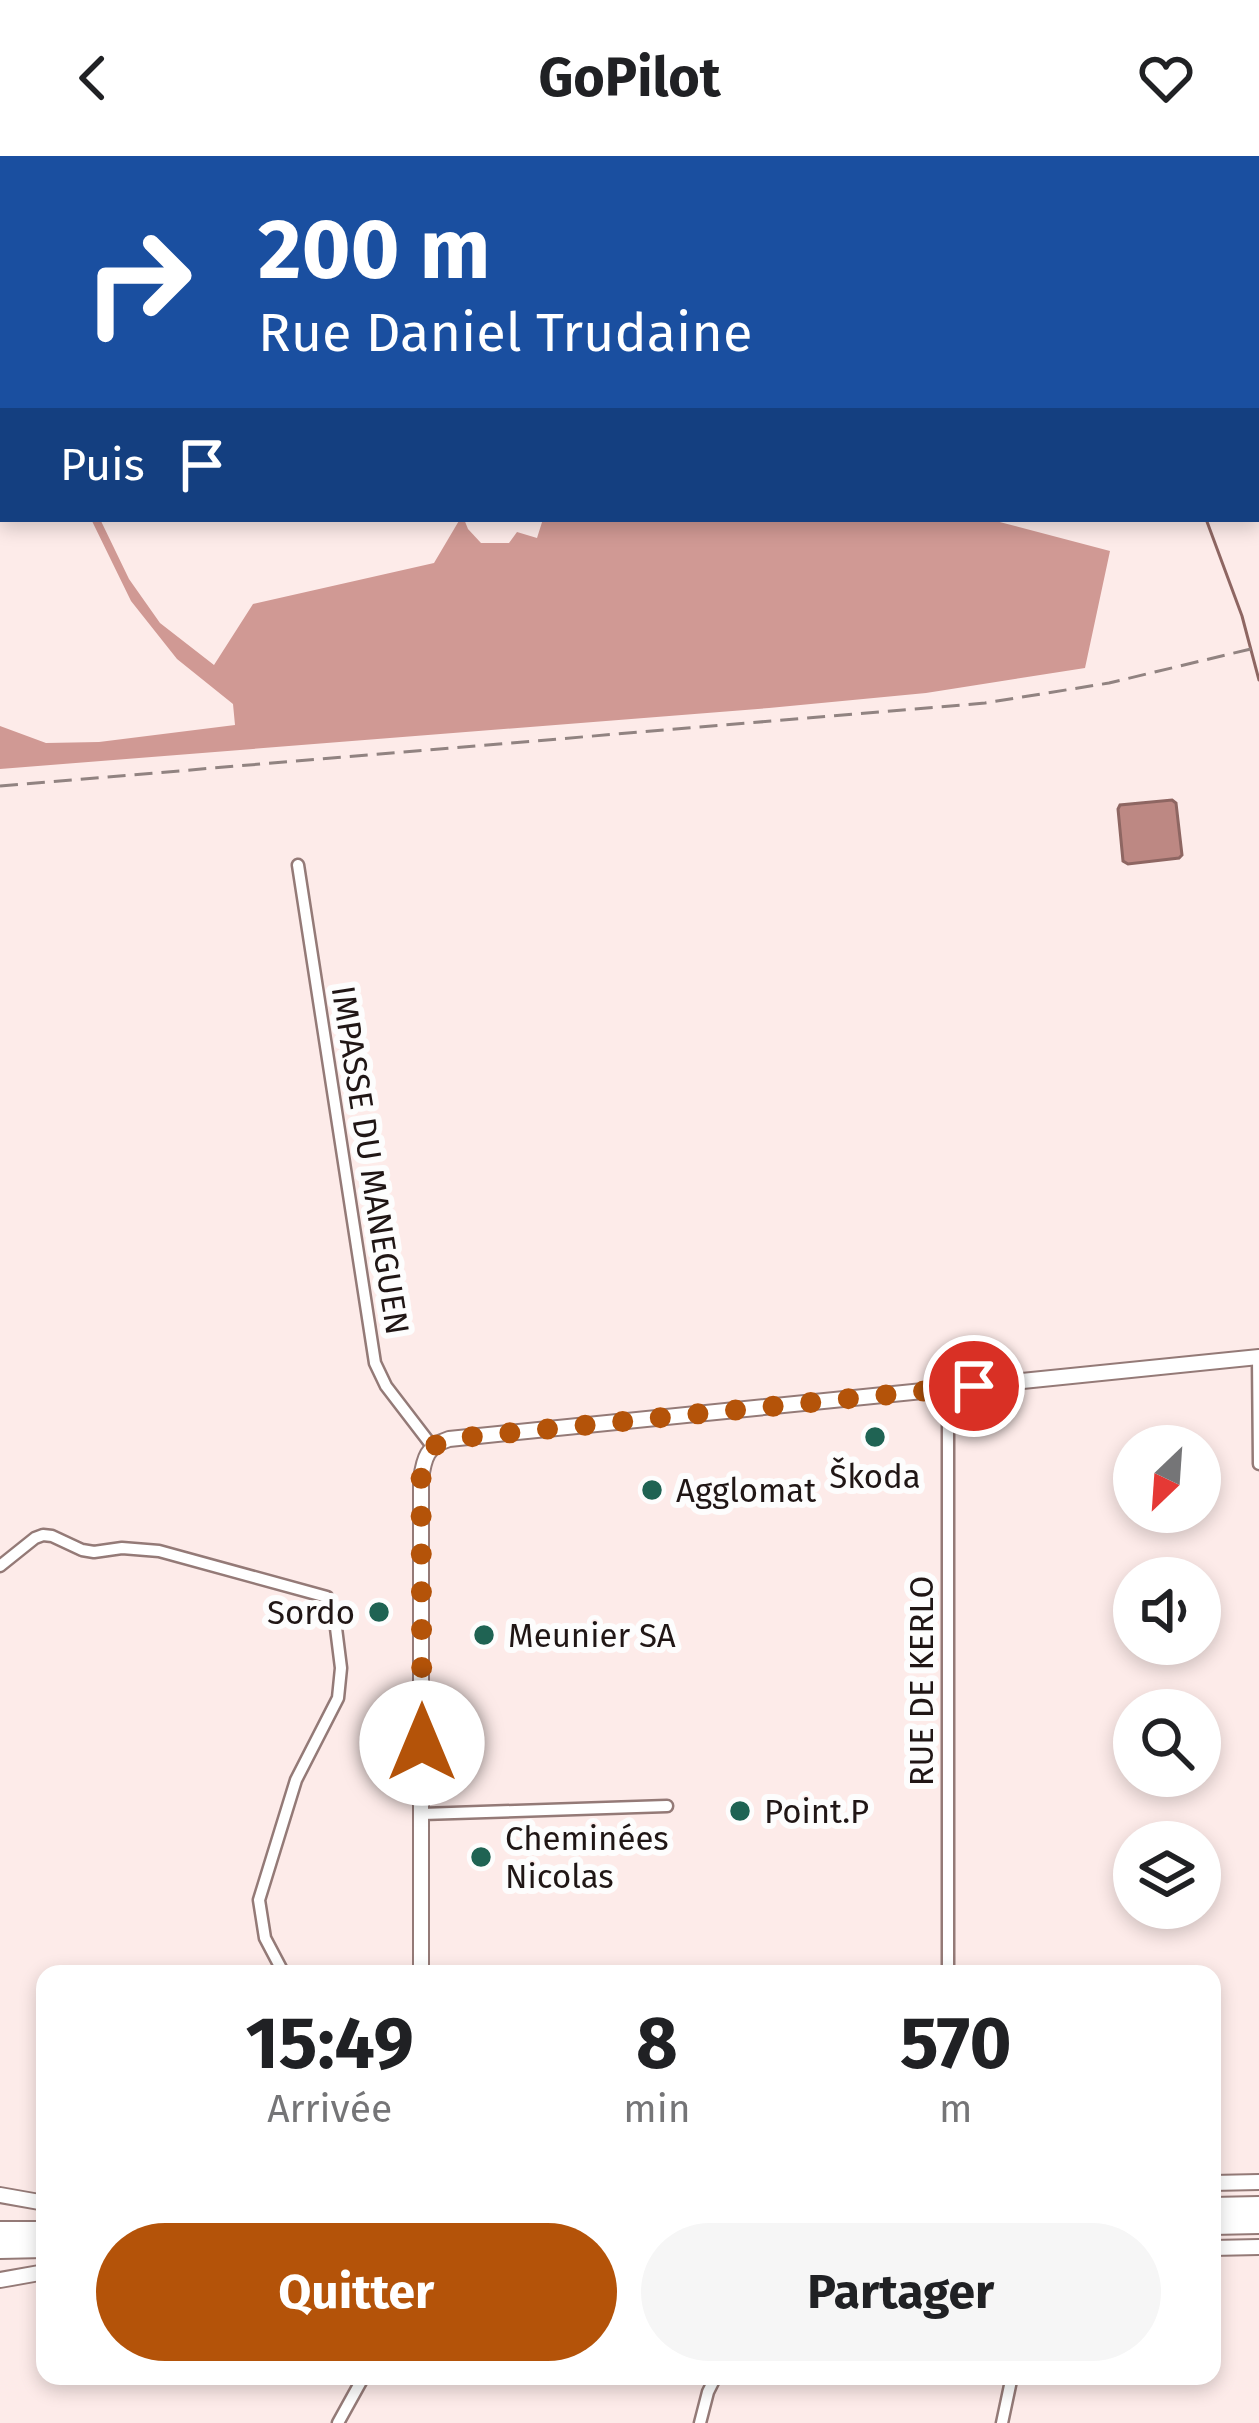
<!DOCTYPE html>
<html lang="fr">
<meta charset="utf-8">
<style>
:root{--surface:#fff;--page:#f6f6f6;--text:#202124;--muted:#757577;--accent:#b45309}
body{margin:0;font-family:"Fira Sans",sans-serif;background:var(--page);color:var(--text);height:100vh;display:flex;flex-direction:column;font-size:45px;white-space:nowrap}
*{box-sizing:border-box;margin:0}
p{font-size:39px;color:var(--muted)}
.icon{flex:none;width:66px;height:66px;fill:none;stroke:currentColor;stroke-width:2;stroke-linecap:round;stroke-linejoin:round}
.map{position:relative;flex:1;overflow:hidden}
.side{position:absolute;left:36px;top:1809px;width:1185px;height:420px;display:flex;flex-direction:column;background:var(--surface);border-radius:24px;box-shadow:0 6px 18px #0003}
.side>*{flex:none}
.hud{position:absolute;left:0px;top:0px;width:1260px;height:366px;box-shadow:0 6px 18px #0003;background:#1a4fa0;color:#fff;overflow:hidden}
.needle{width:78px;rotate:205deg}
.buttons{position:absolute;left:1113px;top:1269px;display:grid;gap:24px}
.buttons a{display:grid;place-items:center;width:108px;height:108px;border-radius:50%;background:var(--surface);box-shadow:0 6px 18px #0003;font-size:60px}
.pin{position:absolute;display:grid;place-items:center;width:102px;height:102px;color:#fff;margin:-51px;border:6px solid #fff;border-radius:50%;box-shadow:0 3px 12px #0007}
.me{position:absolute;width:132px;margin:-66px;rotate:0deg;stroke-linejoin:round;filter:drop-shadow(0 0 9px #0008)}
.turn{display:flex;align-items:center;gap:42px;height:252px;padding:0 60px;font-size:54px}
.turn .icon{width:156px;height:156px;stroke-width:2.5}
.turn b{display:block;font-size:84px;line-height:102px}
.then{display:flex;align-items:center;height:114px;padding:0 60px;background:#0003;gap:24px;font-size:45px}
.eta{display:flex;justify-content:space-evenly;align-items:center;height:204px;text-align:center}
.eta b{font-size:72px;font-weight:700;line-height:84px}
.primary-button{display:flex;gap:24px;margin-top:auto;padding:24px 60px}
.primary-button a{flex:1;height:138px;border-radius:72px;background:var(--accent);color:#fff;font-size:48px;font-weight:700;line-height:138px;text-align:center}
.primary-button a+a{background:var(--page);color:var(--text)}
header{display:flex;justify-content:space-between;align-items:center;height:156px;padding:0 60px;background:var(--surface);font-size:54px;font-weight:700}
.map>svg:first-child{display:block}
.forest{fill:#d09994}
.water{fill:#bd8883;stroke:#8e6662;stroke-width:3}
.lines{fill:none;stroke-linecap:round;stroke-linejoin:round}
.stream{stroke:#8e6662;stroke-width:3}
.minor-casing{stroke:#947a77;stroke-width:15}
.tertiary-casing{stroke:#947a77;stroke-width:18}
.trunk-casing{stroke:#947a77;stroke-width:22}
.minor{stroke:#fff;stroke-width:10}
.tertiary{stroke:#fff;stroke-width:14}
.trunk{stroke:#fff;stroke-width:18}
.rail{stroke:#918381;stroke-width:3;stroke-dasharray:18 9;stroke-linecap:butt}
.route{stroke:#b45309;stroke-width:21;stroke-dasharray:0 37.8}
.poi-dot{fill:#1f6353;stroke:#fdfdfd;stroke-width:4.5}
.labels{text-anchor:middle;stroke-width:12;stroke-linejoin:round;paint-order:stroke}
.street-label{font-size:33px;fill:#201615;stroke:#fdfdfd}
.poi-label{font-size:33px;fill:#201615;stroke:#fdfdfd;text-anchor:start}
</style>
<header><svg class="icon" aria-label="back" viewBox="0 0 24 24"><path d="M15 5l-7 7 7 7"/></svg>GoPilot<svg class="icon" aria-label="heart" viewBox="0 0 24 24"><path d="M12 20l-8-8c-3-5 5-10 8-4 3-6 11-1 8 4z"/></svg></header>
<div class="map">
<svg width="1259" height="2267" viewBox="0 0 1259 2267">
<rect width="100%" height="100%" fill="#fdebe9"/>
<path class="forest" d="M91,363H100L129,423L160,467L214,509L253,448L434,407L460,363H464L468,373L481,387H509L517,376L537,382L543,363H988L1110,395L1085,512L926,537L769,552L0,613V570L46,587L99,586L235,569L233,548L177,503L131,445Z"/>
<path class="water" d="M1172,644L1176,647L1182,699L1179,702L1128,708L1123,705L1118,653L1120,649Z"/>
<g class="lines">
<path class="stream" d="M1129,3V0
M1206,363L1242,460L1259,524"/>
<g class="minor-casing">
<path id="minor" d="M825,0L827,3
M1257,140H1259
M0,226L3,225
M298,709L375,1207L386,1230L432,1290
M1258,1202L1259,1308
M0,1410L35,1382L43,1379L52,1380L82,1394L94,1396L122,1392L159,1395L327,1441L336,1472L341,1512L338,1542L296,1624L259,1744L265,1782L284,1818
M422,1658L667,1650
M948,1818V1232
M338,2267L364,2220
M700,2267L708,2236L716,2220
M1002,2267L1012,2220"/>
</g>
<g class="tertiary-casing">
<path id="tertiary" d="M421,1818V1323C424,1302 427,1290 449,1283L1259,1201
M1212,2027L1259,2026
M0,2039L45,2047
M1212,2092L1259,2091
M0,2124L45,2116"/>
</g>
<g class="trunk-casing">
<path id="trunk" d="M1212,2051L1259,2050
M1212,2069L1259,2068
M0,2075H45
M0,2093L45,2092"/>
</g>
<use href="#minor" class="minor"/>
<use href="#tertiary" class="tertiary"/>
<use href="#trunk" class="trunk"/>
<path class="rail" d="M0,630L985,547L1109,527L1259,491"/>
</g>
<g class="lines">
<path class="route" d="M422,1587L421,1323C424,1301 427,1290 449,1283L974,1230"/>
</g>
<g class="poi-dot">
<circle cx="875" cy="1281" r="12"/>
<circle cx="652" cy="1334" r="12"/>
<circle cx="379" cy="1456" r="12"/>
<circle cx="484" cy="1479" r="12"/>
<circle cx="740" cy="1655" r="12"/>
<circle cx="481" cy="1701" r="12"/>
</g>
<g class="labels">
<g class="street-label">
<text transform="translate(371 1004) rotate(81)" y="12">IMPASSE DU MANEGUEN</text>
<text transform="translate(921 1525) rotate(-90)" y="12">RUE DE KERLO</text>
</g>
<g class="poi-label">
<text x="875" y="1332" text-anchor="middle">Škoda</text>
<text x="676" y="1346">Agglomat</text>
<text x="355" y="1468" text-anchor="end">Sordo</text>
<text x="508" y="1491">Meunier SA</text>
<text x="764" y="1667">Point.P</text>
<text x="505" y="1694">Cheminées<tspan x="505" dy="38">Nicolas</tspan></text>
</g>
</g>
</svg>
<div class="buttons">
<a><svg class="needle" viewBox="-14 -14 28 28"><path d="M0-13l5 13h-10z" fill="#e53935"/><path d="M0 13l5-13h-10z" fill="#757577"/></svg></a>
<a><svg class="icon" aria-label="sound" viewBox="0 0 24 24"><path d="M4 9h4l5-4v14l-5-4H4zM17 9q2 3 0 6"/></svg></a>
<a><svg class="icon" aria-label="search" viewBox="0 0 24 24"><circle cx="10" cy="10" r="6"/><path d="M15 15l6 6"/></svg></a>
<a><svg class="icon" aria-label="layers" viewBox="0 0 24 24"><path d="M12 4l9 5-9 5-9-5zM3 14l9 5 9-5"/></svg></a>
</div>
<div class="pin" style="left:974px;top:1230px;background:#d93025"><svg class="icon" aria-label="arrive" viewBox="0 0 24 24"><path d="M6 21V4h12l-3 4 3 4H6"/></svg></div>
<svg class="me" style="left:422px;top:1587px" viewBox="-20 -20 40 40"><circle r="19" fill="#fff"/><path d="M0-13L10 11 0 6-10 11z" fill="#b45309"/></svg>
<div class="hud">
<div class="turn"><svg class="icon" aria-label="right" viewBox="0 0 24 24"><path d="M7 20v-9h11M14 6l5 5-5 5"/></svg><div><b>200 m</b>Rue Daniel Trudaine</div></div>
<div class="then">Puis<svg class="icon" aria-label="arrive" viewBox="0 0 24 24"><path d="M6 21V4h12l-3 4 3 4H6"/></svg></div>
</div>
<section class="side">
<div class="eta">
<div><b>15:49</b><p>Arrivée</p></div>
<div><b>8</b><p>min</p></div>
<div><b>570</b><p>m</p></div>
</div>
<div class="primary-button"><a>Quitter</a><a>Partager</a></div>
</section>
</div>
